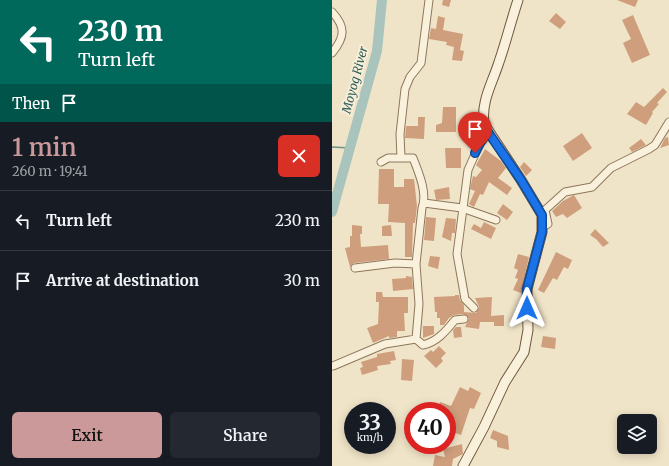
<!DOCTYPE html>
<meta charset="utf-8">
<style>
:root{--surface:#171b24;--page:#242831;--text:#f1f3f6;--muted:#9ea1a6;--line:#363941;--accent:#cc999b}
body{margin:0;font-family:Merriweather,serif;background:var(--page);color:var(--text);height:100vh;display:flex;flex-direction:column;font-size:15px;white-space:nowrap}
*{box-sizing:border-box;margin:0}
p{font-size:13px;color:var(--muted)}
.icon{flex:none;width:22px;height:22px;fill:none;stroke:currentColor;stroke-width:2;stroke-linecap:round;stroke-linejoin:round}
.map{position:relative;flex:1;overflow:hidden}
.drawer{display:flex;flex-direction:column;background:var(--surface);width:332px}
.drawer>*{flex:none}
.guide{background:#00695c;color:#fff;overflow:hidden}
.tools{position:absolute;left:285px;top:414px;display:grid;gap:8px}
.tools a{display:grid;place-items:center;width:40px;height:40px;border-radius:6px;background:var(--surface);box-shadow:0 2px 10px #0003;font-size:20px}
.speed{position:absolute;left:12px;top:402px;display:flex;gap:8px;font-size:20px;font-weight:700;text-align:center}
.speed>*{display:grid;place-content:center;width:52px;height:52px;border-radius:50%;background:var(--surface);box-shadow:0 2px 10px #0003;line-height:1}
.speed small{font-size:10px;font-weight:400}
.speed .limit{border:6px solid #d22;background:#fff;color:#111}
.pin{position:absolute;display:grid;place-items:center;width:34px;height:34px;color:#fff;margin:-41px -17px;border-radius:50% 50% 50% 0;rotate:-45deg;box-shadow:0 0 4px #0007}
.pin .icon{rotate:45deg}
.me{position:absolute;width:44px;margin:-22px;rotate:0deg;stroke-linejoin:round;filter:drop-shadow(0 0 3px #0008)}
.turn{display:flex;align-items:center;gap:14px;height:84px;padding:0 12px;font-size:18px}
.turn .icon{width:52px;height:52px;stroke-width:2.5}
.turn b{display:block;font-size:28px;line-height:34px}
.then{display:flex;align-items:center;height:38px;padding:0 12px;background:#0003;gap:8px;font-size:15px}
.round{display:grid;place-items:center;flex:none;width:42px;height:42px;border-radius:6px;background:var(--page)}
.head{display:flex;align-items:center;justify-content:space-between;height:68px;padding:0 12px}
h1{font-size:24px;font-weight:600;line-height:30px;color:var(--accent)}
.primary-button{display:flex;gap:8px;margin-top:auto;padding:8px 12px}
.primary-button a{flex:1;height:46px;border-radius:6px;background:var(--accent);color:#111;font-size:16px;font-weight:600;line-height:46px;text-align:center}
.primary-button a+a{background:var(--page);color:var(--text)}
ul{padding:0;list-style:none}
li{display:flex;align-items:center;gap:12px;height:60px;padding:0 12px;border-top:1px solid var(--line)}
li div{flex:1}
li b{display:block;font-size:15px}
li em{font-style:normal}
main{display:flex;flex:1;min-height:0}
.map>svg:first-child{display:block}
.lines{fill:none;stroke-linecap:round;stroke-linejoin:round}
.stream{stroke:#6f938a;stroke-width:1.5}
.river{stroke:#a9c4bc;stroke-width:10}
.building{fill:#cf9f7d}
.street-casing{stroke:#8d765c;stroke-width:9}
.secondary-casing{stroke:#6f573f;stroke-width:11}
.street{stroke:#faf1dc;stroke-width:7}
.secondary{stroke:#faf1dc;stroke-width:9}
.route-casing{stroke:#114b97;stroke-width:10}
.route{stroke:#1a73e8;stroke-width:7}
.labels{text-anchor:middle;stroke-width:4;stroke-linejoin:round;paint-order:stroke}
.water-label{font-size:12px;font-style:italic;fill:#2f5d5a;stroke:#f7eed8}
</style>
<main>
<section class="drawer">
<div class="guide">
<div class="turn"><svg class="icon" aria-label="left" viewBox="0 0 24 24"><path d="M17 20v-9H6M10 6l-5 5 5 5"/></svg><div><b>230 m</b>Turn left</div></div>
<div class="then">Then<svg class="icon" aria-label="arrive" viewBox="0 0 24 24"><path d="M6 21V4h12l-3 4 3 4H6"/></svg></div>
</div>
<div class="head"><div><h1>1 min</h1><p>260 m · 19:41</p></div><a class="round" style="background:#d93025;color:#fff"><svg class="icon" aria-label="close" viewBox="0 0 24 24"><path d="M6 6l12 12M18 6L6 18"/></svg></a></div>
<ul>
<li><svg class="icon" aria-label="left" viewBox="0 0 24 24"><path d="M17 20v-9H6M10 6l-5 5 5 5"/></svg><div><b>Turn left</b></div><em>230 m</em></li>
<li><svg class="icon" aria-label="arrive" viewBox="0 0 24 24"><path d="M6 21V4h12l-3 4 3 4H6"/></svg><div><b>Arrive at destination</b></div><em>30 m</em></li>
</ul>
<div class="primary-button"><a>Exit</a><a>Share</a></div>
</section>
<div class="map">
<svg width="337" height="466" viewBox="0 0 337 466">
<rect width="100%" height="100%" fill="#f0e4c8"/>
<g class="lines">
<path class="stream" d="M0,147L18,148"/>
<path class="river" d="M0,212L45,51L50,0"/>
</g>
<path class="building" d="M111,0H119L117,7L110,5Z
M285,0H306L303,7Z
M224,13L234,22L228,29L217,21Z
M301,15L318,55L300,63L291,43L299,39L290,20Z
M106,16L113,18L111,30L131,34L128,50L132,51L130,61L120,60L122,47L114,45L115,42L97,39L99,28L104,29Z
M331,88L335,92L325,103L327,104L320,112L321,113L314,125L295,114L304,102L312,107Z
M111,107H124V132H104V125L110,123Z
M86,117H93L92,139L73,138L74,126H86Z
M250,133L260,148L241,161L231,146Z
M336,137L337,145L328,148L333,138Z
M309,139L314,145L300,152L297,148Z
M113,148H129V168H114Z
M153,149L169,161L174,168L166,178L180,188L175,195L157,182L151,195L148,194L142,207L137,204L143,191L138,189L140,180L141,176L144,177L150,170L144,165Z
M192,162L200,170L194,176L188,167Z
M47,169H62V187H72V179H82L85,206L83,223H81L80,257H73V223L56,222L57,204H46Z
M117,187L118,199L104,200L102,190Z
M242,195L250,208L235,218L231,214L224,217L220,211L231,201Z
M171,204L181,212L175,220L165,213Z
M94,217L104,218L102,241L92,240Z
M114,218L124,219L123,233H120L119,241L110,237Z
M152,222L164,228L159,239L139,229L142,224L149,228Z
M20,225L30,226V234H28L29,247L56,245L57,259L22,263L18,267L13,248L18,247V236H20Z
M59,225L60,236H50V226Z
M263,229L277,243L271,247L264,239L258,235Z
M224,252L240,260L236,269L232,267L225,280L221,278L212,293L206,290Z
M186,254L197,257L189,293L181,290L186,279L183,278L186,270L182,268Z
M98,256L108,257L106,269L96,266Z
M74,276L80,277L81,289L61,291L60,279L74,278Z
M44,292H50L51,297H76V313H72L73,331H65V337L57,338V336L41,343L35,328L46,324L47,302H44Z
M123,295H127L128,300L132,305V312L144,313L147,307L143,298L160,297L159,316L172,315V326H162V322H148L147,329L133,327L137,318L131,314L122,315L117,318L112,325H108V318H105V312H103L102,297L123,296Z
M91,326H102V334L91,338Z
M124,327H129L130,337L122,338L121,330Z
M211,336L224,338L223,349L209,347Z
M107,346L114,353L109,358L111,361L104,368L92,356L99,350L101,352Z
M62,351L64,360L58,361L59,364L45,366L46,370L30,375L28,368L31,367L29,362L45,357V354Z
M70,359L82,360L80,381L69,380Z
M128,387L136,391L138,387L149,393L142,409L138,408L129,435L115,430V411H105L108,402L119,406Z
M161,430L176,436L177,450L165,447V441L158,438Z
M130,444L131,454L121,459L120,466H101L103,455L113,457L111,449Z"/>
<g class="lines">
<g class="street-casing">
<path id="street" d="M0,12C14,27 13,37 0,53
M69,158L68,134L73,89L78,77L89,63L97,0
M92,203L130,208L164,220
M210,227L216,224L213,210L233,192L260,187L279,168L317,149L323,145L337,122
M23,268L63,263L84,264
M142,308L133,299L125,254L136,170L148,143L156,132
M84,339L91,345C105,342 114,331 123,320L132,319
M1,366L53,344L84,339L87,304L84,264L90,208C96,193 86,171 81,158H56L49,162"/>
</g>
<g class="secondary-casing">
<path id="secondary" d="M131,466L152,427L173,382L192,352L196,330L195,289L210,232V215L189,180L152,124C149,101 160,84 167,62C174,42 179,21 186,0"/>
</g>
<use href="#street" class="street"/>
<use href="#secondary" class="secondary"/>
</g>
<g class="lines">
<g class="route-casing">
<path id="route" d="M143,153L148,143L156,132L189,180L210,215V232L195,289V308"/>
</g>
<use href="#route" class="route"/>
</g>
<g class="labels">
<g class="water-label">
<text transform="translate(23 80) rotate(-75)" y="4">Moyog River</text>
</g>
</g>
</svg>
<div class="tools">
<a><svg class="icon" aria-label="layers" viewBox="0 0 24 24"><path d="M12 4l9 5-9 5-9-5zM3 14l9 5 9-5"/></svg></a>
</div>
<div class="speed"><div>33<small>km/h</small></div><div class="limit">40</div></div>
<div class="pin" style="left:143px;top:153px;background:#d93025"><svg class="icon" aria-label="arrive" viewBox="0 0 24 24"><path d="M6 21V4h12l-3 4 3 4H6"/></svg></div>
<svg class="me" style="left:195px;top:308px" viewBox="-20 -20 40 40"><path d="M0-17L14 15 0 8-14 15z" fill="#1a73e8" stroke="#fff" stroke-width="4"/></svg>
</div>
</main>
